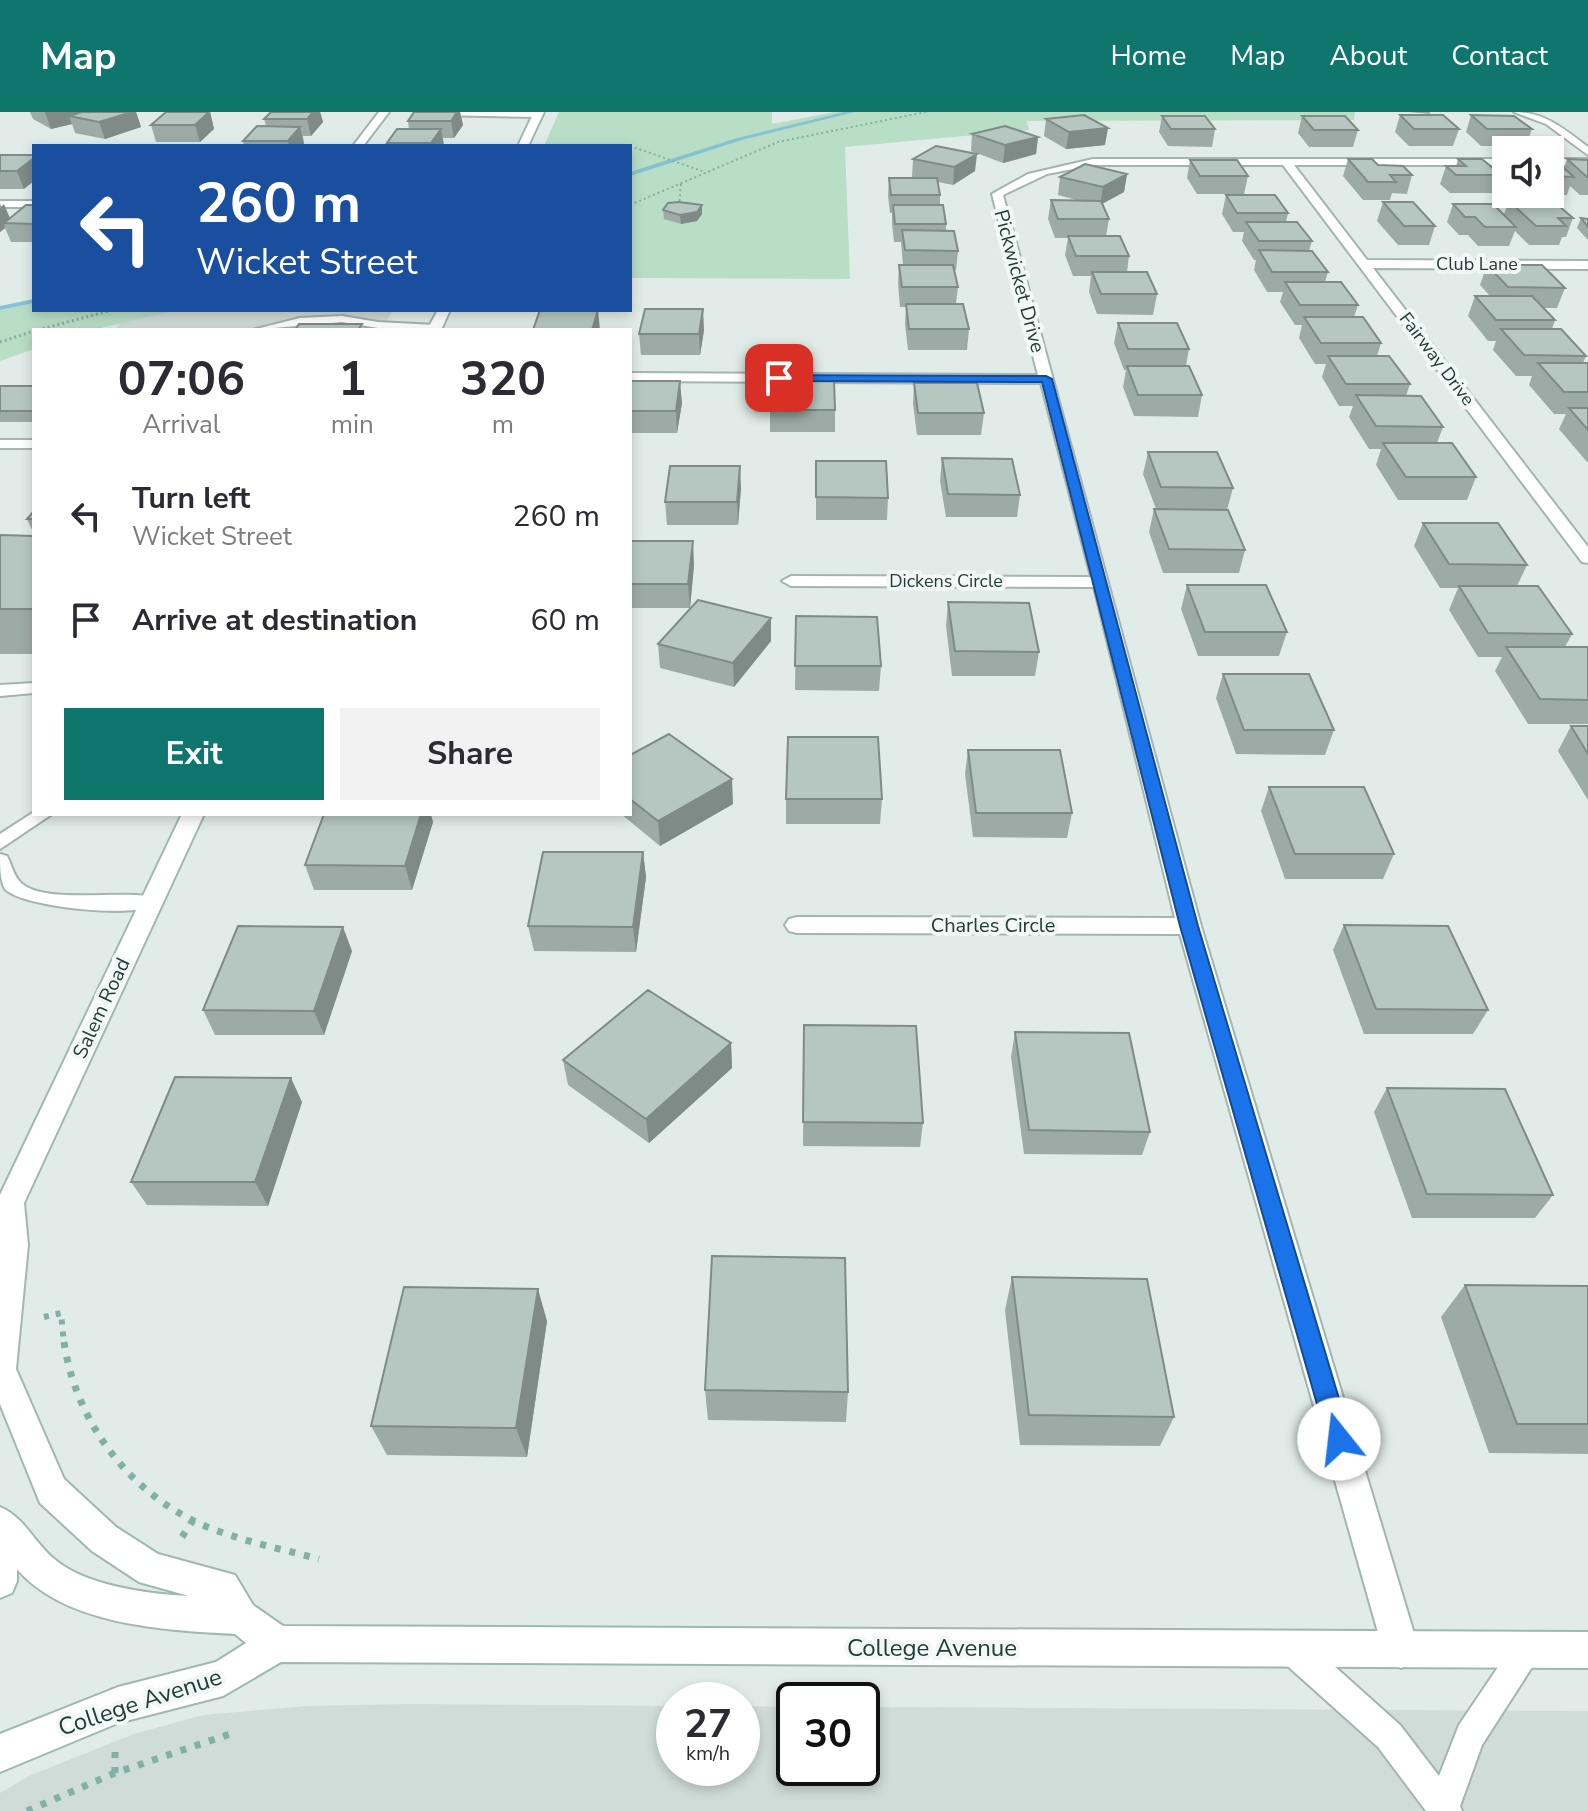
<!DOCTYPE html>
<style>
:root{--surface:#fff;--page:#f2f2f3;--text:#2b2b33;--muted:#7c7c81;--accent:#0f766e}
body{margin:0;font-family:"Nunito Sans",sans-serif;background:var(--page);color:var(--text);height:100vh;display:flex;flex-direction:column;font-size:30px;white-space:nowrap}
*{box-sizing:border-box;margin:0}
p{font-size:26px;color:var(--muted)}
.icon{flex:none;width:44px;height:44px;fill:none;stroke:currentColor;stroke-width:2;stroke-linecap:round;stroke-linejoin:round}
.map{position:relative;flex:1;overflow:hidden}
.side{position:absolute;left:32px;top:216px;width:600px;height:488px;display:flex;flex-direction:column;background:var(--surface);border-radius:0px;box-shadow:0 4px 12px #0003}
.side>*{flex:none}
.top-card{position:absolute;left:32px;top:32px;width:600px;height:168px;border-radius:0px;box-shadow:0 4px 12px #0003;background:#1a4fa0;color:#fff;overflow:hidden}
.fabs{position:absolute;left:1492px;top:24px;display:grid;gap:16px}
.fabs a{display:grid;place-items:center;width:72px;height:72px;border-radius:0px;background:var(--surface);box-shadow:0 4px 12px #0003;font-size:40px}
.speed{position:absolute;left:656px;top:1570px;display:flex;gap:16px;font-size:40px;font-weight:700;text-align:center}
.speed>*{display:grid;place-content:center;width:104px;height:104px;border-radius:50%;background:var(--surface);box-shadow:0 4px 12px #0003;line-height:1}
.speed small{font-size:20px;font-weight:400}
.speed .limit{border:4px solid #111;border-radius:12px;background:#fff;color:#111}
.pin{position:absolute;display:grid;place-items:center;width:68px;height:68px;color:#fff;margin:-34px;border-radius:16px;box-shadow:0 4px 12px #0006}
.me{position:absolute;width:88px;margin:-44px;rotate:344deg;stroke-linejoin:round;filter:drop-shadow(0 0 6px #0008)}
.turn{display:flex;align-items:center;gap:28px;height:168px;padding:0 32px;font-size:36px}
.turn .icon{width:104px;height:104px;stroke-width:2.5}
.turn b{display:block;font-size:56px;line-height:68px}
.eta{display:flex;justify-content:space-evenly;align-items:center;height:136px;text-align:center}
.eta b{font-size:48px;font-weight:700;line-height:56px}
.button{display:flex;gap:16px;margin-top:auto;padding:16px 32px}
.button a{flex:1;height:92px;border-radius:0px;background:var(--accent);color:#fff;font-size:32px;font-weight:700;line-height:92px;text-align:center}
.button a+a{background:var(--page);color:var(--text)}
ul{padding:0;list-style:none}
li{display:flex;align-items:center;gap:24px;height:104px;padding:0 32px}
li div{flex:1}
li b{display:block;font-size:30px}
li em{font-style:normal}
header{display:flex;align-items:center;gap:48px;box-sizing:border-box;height:112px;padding:0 40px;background:var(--accent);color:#fff}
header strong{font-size:38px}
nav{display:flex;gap:44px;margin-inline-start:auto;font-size:28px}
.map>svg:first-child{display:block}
.built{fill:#cfdcd7}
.green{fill:#b9dec6}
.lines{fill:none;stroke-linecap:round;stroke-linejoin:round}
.stream{fill:#87c2d3;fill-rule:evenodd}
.lane-casing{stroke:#a4b4b0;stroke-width:4}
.street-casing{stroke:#a4b4b0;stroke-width:4}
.secondary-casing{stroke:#9fb8b1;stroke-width:4}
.path-far3{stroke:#81b0a5;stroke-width:2;stroke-dasharray:2 3;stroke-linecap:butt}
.path-far2{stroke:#81b0a5;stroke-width:3;stroke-dasharray:2 3;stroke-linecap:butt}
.path-far1{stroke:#81b0a5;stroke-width:6;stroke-dasharray:5 7;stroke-linecap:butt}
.path{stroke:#81b0a5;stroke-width:7;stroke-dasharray:6 9;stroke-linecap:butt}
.lane{fill:#fff;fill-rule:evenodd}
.street{fill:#fff;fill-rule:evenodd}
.secondary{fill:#fff;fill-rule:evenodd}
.wall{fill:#9daba6}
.shaded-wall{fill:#7f8b87}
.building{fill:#b6c7c1;stroke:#7f8b87;stroke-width:2}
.route{fill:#1a73e8;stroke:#114b97;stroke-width:2}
.labels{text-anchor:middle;stroke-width:8;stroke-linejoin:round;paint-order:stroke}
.far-street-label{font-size:18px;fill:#213d38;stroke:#f2f8f6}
.street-label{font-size:20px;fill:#213d38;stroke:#f2f8f6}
.near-street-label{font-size:24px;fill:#213d38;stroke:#f2f8f6}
</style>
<header>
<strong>Map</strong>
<nav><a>Home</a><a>Map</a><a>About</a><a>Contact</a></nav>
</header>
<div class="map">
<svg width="1588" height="1699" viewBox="0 0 1588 1699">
<rect width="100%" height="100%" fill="#e1ece8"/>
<path class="built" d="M179,198H393L382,218H114L121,211Z
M408,1592L674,1594V1656H742V1594L794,1595V1656H862V1595L1588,1599V1699H0V1681L29,1664L134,1622L203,1603L307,1594Z"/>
<path class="green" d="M559,0H772V12L834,0H1355L1354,8L1027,9L1029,18L845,35L850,167L630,166V34H544Z
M34,191V198H179L92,218H34V237L0,249V198Z"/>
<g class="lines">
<path class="stream" d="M844,0H855L742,28L630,64V60L737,26Z
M34,187V191L0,198V194Z"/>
<g class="lane-casing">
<path id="lane" d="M342,204L378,210L435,213L441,216H378L342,210L252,218L300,206Z
M0,328H34V336H0Z
M34,571V581L0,584V573Z
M34,700L52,702L0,737V722Z
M0,742L7,744C12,753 13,763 21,771C49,796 147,772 160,790C147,808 22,796 5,777C0,768 0,754 0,742Z
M1293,1523L1304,1527L1400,1613L1439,1664L1459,1613L1517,1527L1528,1523L1539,1527L1543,1538L1482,1633L1460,1694L1462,1699H1426L1378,1635L1282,1549L1278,1538L1282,1527Z"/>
</g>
<g class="street-casing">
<path id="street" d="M379,0H389L363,34H353Z
M430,0H541L543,2L538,5L435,3Z
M1514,0C1545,0 1564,17 1588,35V43L1546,12Z
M1093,47H1506V53H1294L1367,148L1588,149V157L1373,156L1588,435V451L1582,450L1283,53H1093L1047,62L1003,83L1201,814L1419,1538L1414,1551L1401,1556L1388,1551L1383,1538L1180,822L797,821L789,819L785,813L789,807L797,805L1175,806L1094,475L791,474L782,469L791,464L1091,465L1041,271L630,269V261L1038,263L992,82L1028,62Z
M1550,47H1588V53H1550Z
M0,89H34V95H0Z"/>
</g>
<g class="secondary-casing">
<path id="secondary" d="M534,0H544L528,34H518Z
M438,198H450L441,218H427Z
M182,702H204L24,1091L28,1133L16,1257L64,1367L116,1415L158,1442L235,1463L253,1493L283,1514L1588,1520V1556L281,1550L223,1584L118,1611L0,1660V1622L118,1575L216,1550L246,1531L235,1522C166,1518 66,1514 17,1457V1469L12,1481L0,1486V1395C24,1405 34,1430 53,1446C84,1474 149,1482 189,1484L139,1470L92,1439L40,1391L0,1292V1083Z"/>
</g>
<path class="path-far3" d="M630,34L702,59
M630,93L778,30L926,0
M679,94L681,72"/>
<path class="path-far2" d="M38,218L112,198
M0,230L34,219"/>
<path class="path-far1" d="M44,1205L61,1201L64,1232"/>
<path class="path" d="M64,1230C75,1306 125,1376 196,1410C235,1428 278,1436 319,1447
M182,1425L193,1408
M115,1640V1661
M27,1699L115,1661L236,1620"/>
<use href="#lane" class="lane"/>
<use href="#street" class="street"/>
<use href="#secondary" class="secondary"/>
</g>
<path class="wall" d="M30,0H136L141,15L105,27L75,21L72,12L51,17L33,7Z
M210,0L214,17L200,30H156L151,13Z
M271,0H320L323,10L311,24H303L304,32L302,34H244L243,29L266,14L264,7Z
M414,0H460L463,13L454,26H443L444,34H387V31L397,17H409L408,9Z
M1408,0H1430V2Z
M1400,3L1459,17L1453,34H1409L1395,20Z
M1471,3L1532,17L1526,34H1481L1466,20Z
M1162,4L1215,17L1212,35L1168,34L1159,20Z
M1302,4L1358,18L1353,35H1309L1298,21Z
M1046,7L1105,33L1066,37L1044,24Z
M972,22L1038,25L1036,42L1003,51L971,39Z
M0,43H34L24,77H0Z
M913,47L975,59L953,73L938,70L940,83V93L946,112V118L958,139L956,158H954L958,175L956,192L969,217L967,238H908L905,212L906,195H900L898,172L899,153H903L901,130H894L892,112V101H890L888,84L889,66H917L912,65Z
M1348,47L1412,63L1407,82L1392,81L1390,88H1363L1343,64Z
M1458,47L1492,56L1495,47H1506V76H1502L1498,72L1495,81H1450L1440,72L1446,54H1456Z
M1567,47L1588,48V83H1580L1570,74L1567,83L1540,82L1539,85H1521L1518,82H1550V52L1564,56Z
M1190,48L1248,64L1244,82H1197L1187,66Z
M1127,62L1124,80L1102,92L1109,107L1106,124L1129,144L1127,160L1157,182L1153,203L1097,202L1089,180L1091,164H1073L1065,143L1068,126H1055L1048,107L1051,88L1080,89L1058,83L1060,65Z
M1226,83L1288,101L1286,110L1312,129L1309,139L1328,160L1325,170L1358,193L1354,205L1381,231L1377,244L1410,272L1406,284L1443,315L1437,331L1476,365L1467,388H1398L1376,353L1381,337H1369L1349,305L1353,294H1339L1322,265L1326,252H1315L1299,226L1302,213H1295L1280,190L1283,180H1267L1254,158L1256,148H1254L1242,129L1244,120H1233L1222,102Z
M1509,89L1573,106L1566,125H1562L1559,133H1529L1515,119L1509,134H1478L1468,123H1459L1447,110L1453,92L1504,102Z
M1383,90L1435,114L1429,133H1398L1377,109Z
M0,92L10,106L34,93V130H11L5,116L0,120Z
M663,98L702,102L697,109L681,112L664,107Z
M1581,106L1588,107V128L1577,116Z
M1487,153L1565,176L1557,196H1543L1555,208L1552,217L1586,244L1583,251L1588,252V350H1587L1559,317L1566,302H1554L1529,273L1532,264H1516L1493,238L1496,229H1488L1468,204L1475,184H1490L1480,173Z
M503,198H598L539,200H504Z
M1118,211L1189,237L1186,254L1202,283L1198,305L1134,304L1123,275L1126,258H1124L1114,231Z
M704,218L700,243H641L639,222Z
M630,269L682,291L677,321H630Z
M914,271L984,301L981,323H917L913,292Z
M0,274H34V310H0Z
M770,298H835V320H770Z
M1148,340L1233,376L1227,398L1245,438L1239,461H1163L1149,420L1154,397H1156L1143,362Z
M942,346L1020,383L1017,405H946L940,369Z
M816,349L888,386L887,408H816Z
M741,376L738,413H667L665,390Z
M34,399V422L27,407Z
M1423,411L1527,453L1517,474L1572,522L1565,535H1588V612H1528L1495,559L1502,545H1478L1449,498L1458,476H1440L1414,434Z
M0,423L34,424V542H0Z
M630,429L694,453L690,496H630Z
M1187,473L1287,520L1279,544H1198L1181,497Z
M948,490L1039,540L1035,564H952L946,514Z
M796,504L881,554L879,579L795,578Z
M771,529L734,575L660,556L658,532Z
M1223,562L1334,618L1325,643L1236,642L1216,586Z
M1571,614H1588V688L1558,639Z
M968,638L1072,701L1067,726L973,725L965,662Z
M630,643L733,692L660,734L621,702H630Z
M1269,675L1394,742L1383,767H1285L1261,699Z
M786,687H882L880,712H786Z
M433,710L412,778H314L305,753Z
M643,740L646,765L636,840L534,839L528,814Z
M1344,813L1488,898L1473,922H1364L1333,838Z
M352,839L324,923H215L203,898Z
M804,913L923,1011L920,1035L803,1034Z
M1015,920L1150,1020L1142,1043L1024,1042L1011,945Z
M731,931L732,956L649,1031L568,973L563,948Z
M1387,976L1553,1083L1535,1106H1412L1374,1000Z
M302,990L268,1094L147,1093L131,1070Z
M1012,1165L1174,1305L1160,1334L1020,1333L1005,1198Z
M1465,1173L1588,1174V1342L1489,1341L1441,1205Z
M547,1209L527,1345L387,1343L371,1314Z
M705,1278L848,1280L846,1310L708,1308Z"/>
<path class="shaded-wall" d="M45,0H90L69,4L72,12L51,17Z
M132,0H136L141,15L105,27L99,10Z
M210,0L214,17L200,30L195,13Z
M313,0H320L323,10L311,24L307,7Z
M457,0H460L463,13L454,26L451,9Z
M300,15L304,32L302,34H289L288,29Z
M1108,16L1105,33L1066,37L1069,20Z
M441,17L444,34H432L431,31Z
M1038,25L1036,42L1003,51L1005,33Z
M977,42L975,59L953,73L954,55Z
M34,46V69L24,77L17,59Z
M1127,62L1124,80L1100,93L1103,75Z
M4,92L12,111H4L5,116L0,120V96Z
M702,93V102L697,109L681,112L680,103Z
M703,197L704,218L700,243L699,222Z
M598,198L600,218H592Z
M680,269L682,291L677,321L676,299Z
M740,354L741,376L738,413L737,390Z
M693,429L694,453L690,496L688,472Z
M771,506V529L734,575L733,551Z
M732,667L733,692L660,734L658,709Z
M421,702H431L433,710L412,778L405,754Z
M643,740L646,765L636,840L633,815Z
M343,815L352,839L324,923L314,899Z
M731,931L732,956L649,1031L646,1007Z
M291,966L302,990L268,1094L255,1070Z
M538,1177L547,1209L527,1345L516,1316Z"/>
<path class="building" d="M82,0H132L99,10L69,4Z
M166,0H209L195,13H151Z
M271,0H313L307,7H264Z
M414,0H457L451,9H408Z
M1084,3L1108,16L1069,20L1046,7Z
M1400,3H1443L1459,17H1414Z
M1471,3L1514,4L1532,17H1487Z
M1162,4H1205L1215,17H1171Z
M1302,4H1345L1358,18H1314Z
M257,14L300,15L288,29H243Z
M1005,14L1038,25L1005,33L972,22Z
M397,17H441L431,31H387Z
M936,34L977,42L954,55L913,47Z
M0,43H34V46L17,59H0Z
M1348,47H1372L1378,53L1403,54L1412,63H1390L1396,70H1368Z
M1458,47H1482L1501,63H1456L1446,54H1466Z
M1495,47H1506V56Z
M1567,47L1588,48V65H1587Z
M1190,48H1237L1248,64H1200Z
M1085,52L1127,62L1103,75L1060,65Z
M1550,52H1559L1574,65L1550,64Z
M889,66H937L940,83H891Z
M1226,83H1275L1288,101H1237Z
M1051,88L1101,89L1109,107H1058Z
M1509,89H1553L1573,106H1558L1566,114H1536Z
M679,90L702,93L697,100L680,103L663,98L668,91Z
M1383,90H1413L1435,114H1404Z
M1453,92H1493L1516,115H1485L1475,105H1465Z
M26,93H34V112L4,111Z
M893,93H943L946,112H895Z
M1581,106L1588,107V115Z
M1246,110H1297L1312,129H1259Z
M902,118L954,119L958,139L905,138Z
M1068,124H1120L1129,144H1076Z
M1259,138L1312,139L1328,160H1272Z
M899,153H953L958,175H902Z
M1487,153H1542L1565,176L1508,175Z
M1092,160H1147L1157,182H1101Z
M1285,170H1341L1358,193H1300Z
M1475,184H1532L1555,208H1496Z
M906,192H963L969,217H909Z
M645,197H703L699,222H639Z
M540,198H598L592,218H533Z
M1304,205H1363L1381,231H1321Z
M1118,211H1177L1189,237H1128Z
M299,212H362L358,218H295Z
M1501,217H1561L1586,244L1524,243Z
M1328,244H1389L1410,272H1346Z
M1538,251H1588V280H1564Z
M1127,254H1189L1202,283H1138Z
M771,268H834L835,298H770Z
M630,269H680L676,299H630Z
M914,271H977L984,301H918Z
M0,274H34V299H0Z
M1356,283L1421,284L1443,315L1376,314Z
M1569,296H1588V318Z
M1383,331H1452L1476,365H1406Z
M1148,340H1217L1233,376L1161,375Z
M942,346L1012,347L1020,383L948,382Z
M816,349H886L888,386L816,385Z
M670,354H740L737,390H665Z
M1154,397L1228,398L1245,438L1169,437Z
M34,399V407H27Z
M1423,411H1498L1527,453L1449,452Z
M0,423L34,424V497H0Z
M630,429H693L688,472H630Z
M1187,473H1266L1287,520H1205Z
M1459,474H1538L1572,522L1488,521Z
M698,488L771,506L733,551L658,532Z
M948,490L1029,491L1039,540L955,539Z
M796,504L877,505L881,554H795Z
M1506,535H1588V588L1540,587Z
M1223,562H1309L1334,618H1244Z
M1571,614H1588V642Z
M669,622L732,667L658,709L630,687V643Z
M788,625H878L882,687H786Z
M968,638H1060L1072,701H976Z
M1269,675H1364L1394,742H1295Z
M324,702H421L405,754L305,753Z
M543,740H643L633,815L528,814Z
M1344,813L1448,814L1488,898L1376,897Z
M238,814L343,815L314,899L203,898Z
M648,878L731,931L646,1007L563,948Z
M804,913L916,914L923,1011L803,1010Z
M1015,920L1129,921L1150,1020L1029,1018Z
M175,965L291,966L255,1070H131Z
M1387,976L1505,977L1553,1083L1427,1082Z
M712,1144L845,1146L848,1280L705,1278Z
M1012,1165L1147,1167L1174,1305L1029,1303Z
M1465,1173L1588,1174V1312H1517Z
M404,1175L538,1177L516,1316L371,1314Z"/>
<path class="route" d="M775,263L1046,264L1052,267L1198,814L1351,1327L1348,1335L1339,1339L1331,1335L1327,1327L1180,814L1042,270L779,269L773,266Z"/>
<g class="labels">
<g class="far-street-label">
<text x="1477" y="158">Club Lane</text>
<text transform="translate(1437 247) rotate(53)" y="6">Fairway Drive</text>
<text x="946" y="475">Dickens Circle</text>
</g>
<g class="street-label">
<text transform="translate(1020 169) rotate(75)" y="7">Pickwicket Drive</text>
<text x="993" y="820">Charles Circle</text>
<text transform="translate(101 896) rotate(-65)" y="7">Salem Road</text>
</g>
<g class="near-street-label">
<text x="932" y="1544">College Avenue</text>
<text transform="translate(140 1590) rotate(-18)" y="8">College Avenue</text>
</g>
</g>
</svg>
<div class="fabs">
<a><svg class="icon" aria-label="sound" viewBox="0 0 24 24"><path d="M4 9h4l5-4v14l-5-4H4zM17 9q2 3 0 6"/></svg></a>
</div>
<div class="speed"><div>27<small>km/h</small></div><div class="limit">30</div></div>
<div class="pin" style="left:779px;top:266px;background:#d93025"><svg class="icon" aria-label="arrive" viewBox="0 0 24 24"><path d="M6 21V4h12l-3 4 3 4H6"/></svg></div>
<svg class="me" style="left:1339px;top:1327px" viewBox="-20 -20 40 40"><circle r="19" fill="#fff"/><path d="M0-13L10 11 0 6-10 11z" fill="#1a73e8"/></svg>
<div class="top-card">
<div class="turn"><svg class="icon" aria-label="left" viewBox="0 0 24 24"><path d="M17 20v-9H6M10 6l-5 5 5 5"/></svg><div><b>260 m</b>Wicket Street</div></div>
</div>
<section class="side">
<div class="eta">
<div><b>07:06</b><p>Arrival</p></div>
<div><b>1</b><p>min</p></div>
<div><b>320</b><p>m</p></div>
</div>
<ul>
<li><svg class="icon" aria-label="left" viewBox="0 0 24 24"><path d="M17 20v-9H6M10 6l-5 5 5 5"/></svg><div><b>Turn left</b><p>Wicket Street</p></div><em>260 m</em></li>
<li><svg class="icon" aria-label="arrive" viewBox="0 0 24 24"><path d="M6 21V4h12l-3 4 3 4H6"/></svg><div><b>Arrive at destination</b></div><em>60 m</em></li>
</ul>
<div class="button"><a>Exit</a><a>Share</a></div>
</section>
</div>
